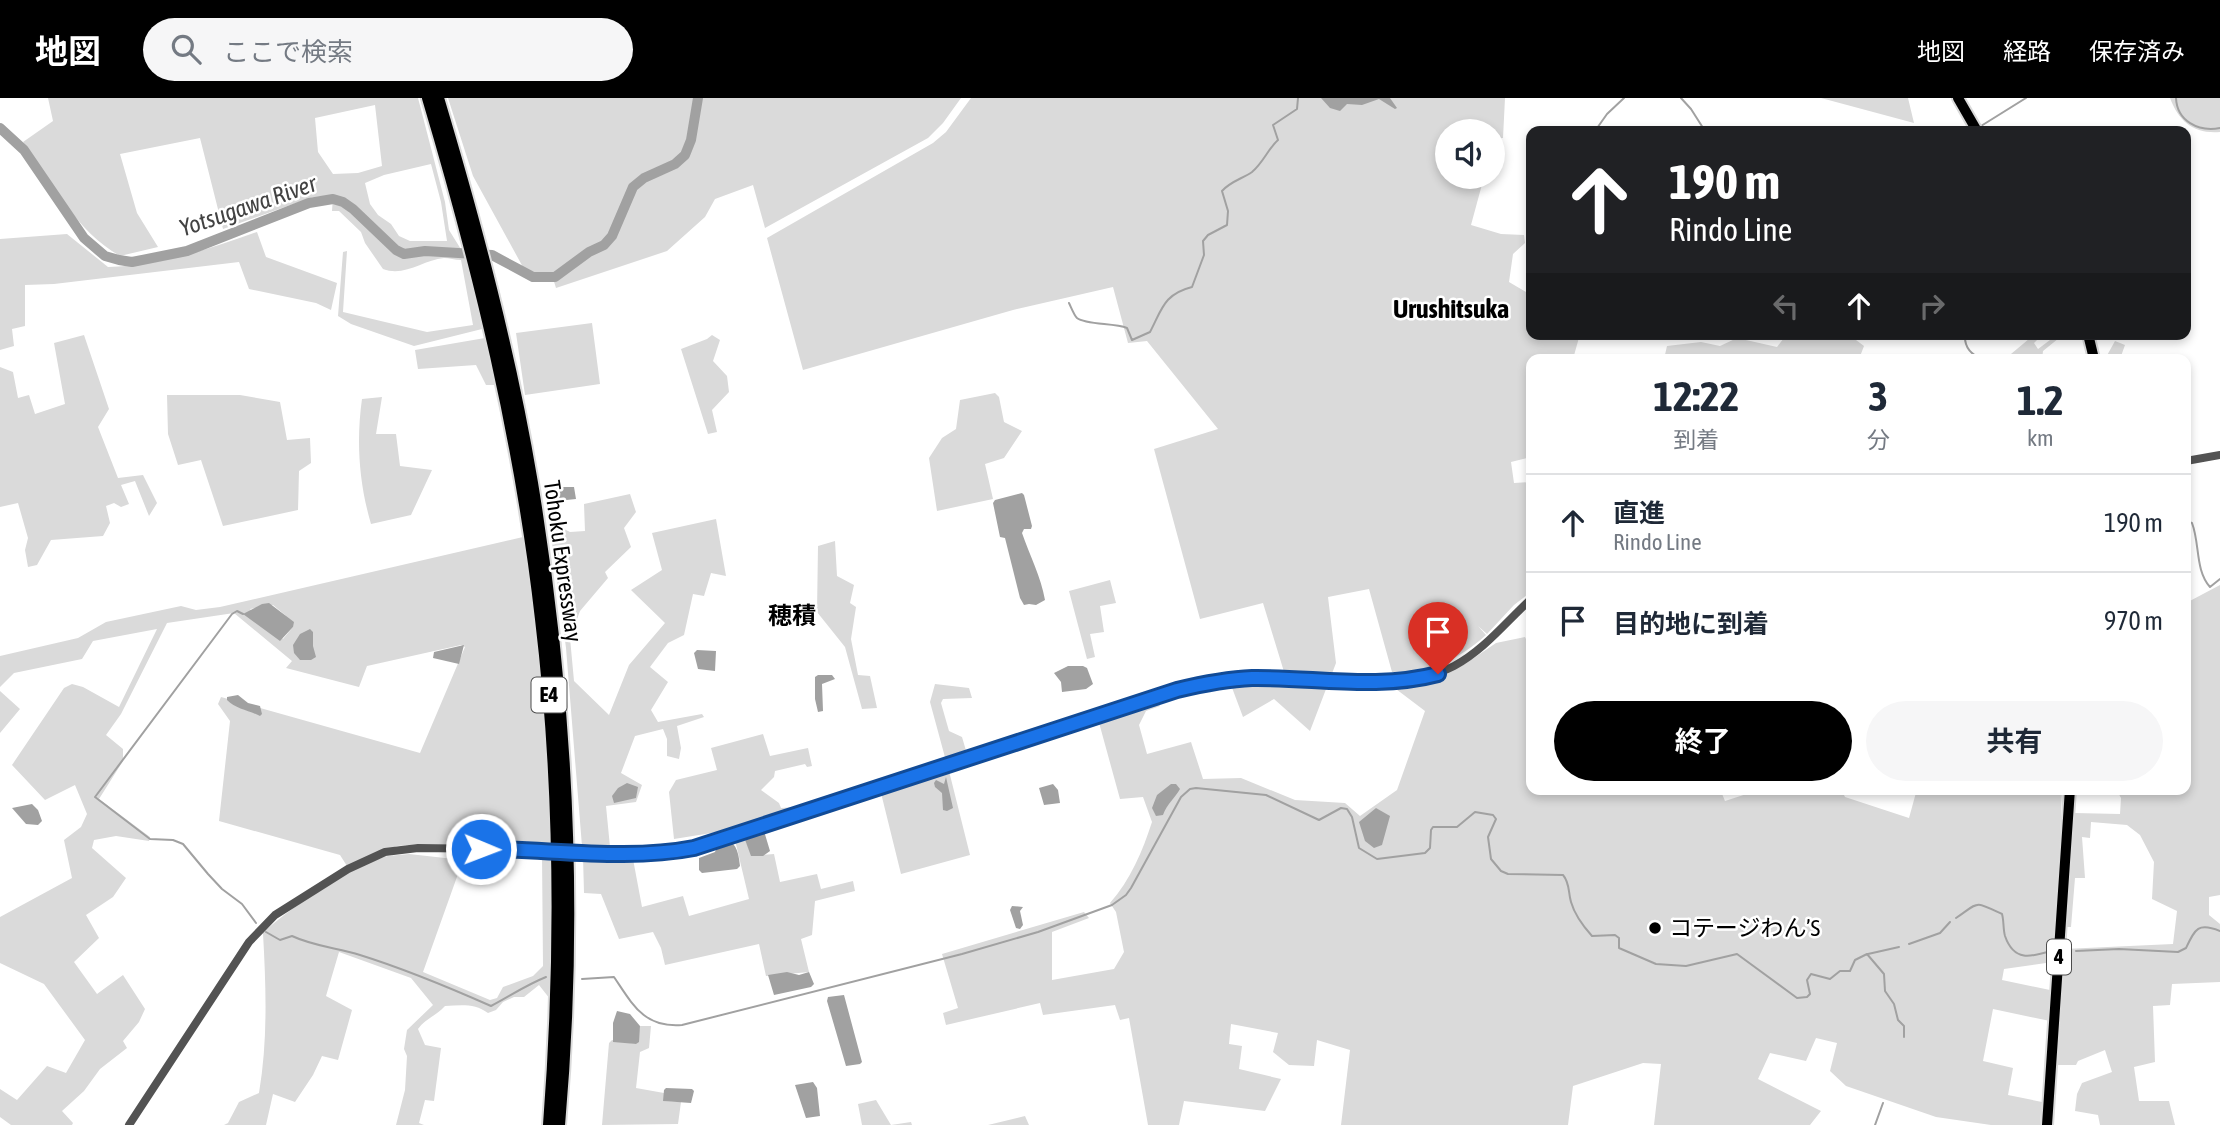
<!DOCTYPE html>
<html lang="ja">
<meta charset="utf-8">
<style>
:root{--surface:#fff;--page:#f6f6f7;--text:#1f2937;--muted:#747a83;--line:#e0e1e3;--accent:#000}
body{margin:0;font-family:"Asap Condensed","Noto Sans JP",sans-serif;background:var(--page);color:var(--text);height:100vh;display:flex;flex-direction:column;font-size:26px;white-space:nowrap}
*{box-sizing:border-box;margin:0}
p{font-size:23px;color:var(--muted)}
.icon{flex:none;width:38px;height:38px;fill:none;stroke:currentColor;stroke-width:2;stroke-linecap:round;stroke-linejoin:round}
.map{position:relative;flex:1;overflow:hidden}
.details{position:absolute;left:1526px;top:256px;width:665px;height:441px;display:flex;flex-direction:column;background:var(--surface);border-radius:14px;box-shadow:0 4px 10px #0003}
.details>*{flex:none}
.top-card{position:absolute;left:1526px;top:28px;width:665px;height:214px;border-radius:14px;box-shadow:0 4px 10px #0003;background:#202124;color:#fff;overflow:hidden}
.fabs{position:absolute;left:1435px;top:21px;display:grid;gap:14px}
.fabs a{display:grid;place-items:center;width:70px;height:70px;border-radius:50%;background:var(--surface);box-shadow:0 4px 10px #0003;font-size:35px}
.pin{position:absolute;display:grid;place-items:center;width:60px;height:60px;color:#fff;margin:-72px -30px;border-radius:50% 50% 50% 0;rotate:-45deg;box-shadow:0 0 7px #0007}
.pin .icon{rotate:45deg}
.me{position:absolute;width:77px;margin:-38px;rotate:91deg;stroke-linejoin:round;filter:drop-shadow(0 0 5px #0008)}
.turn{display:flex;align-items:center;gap:24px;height:147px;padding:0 28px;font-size:32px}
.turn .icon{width:91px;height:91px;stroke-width:2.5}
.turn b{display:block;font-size:49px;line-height:60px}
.lanes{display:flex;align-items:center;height:66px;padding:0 28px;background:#0003;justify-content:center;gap:35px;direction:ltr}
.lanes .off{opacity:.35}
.eta{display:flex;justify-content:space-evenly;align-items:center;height:119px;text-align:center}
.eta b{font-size:42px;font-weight:700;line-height:49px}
.cta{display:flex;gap:14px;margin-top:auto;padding:14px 28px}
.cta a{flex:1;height:80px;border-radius:42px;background:var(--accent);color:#fff;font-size:28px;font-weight:700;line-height:80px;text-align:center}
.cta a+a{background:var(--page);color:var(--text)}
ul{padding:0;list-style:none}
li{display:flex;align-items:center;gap:21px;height:98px;padding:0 28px;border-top:2px solid var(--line)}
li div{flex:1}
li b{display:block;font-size:26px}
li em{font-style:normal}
header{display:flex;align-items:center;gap:42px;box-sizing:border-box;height:98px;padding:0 35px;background:var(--accent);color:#fff}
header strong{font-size:33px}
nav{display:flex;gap:38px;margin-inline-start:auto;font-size:24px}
.search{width:490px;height:63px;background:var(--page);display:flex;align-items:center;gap:18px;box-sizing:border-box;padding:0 24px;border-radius:38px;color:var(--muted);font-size:26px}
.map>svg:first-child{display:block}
.green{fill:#dadada;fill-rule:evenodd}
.water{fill:#a1a1a1}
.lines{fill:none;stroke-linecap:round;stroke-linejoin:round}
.stream{stroke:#a1a1a1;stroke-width:2}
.river{stroke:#a1a1a1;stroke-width:10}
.trunk-casing{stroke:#dbdbdb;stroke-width:14}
.motorway-casing{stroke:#dbdbdb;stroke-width:16}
.tertiary{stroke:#535353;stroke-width:8}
.trunk{stroke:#000;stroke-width:10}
.motorway{stroke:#000;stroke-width:12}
.tertiary-bridge{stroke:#535353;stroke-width:8}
.route-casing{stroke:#114b97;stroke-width:18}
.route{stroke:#1a73e8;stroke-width:12}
.poi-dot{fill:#000;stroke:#fff;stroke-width:2.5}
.labels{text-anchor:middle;stroke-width:5;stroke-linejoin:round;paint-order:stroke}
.shield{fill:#fff;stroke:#4c4c4c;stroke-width:2}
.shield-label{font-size:21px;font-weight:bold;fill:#000}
.street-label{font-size:23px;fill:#000;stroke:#fff}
.poi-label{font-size:23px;fill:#000;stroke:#fff;text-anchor:start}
.water-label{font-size:24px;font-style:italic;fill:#424242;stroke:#fff}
.neighbourhood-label{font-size:24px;font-weight:bold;fill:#000;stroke:#fff}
.quarter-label{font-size:26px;font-weight:bold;fill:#000;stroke:#fff}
</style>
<header>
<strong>地図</strong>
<div class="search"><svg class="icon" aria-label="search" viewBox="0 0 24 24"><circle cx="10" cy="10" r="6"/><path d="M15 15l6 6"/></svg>ここで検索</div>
<nav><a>地図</a><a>経路</a><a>保存済み</a></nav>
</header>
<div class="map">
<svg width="2220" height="1027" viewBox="0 0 2220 1027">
<rect width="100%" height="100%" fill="#fff"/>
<path class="green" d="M48,0H418L445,104L449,132L467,161L482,231L414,248L351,226L338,218L343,154L347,153L343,214L427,234L473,227L461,162C455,162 449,160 444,160C423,162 405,179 383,171L365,145L361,134L339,113H332L333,98L313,99L223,131L200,40L120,56L137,115L158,149L120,158C76,133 52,85 23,44L53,23ZM375,7L382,68L358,75L333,76L318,54L315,20ZM431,66L441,104L447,143H410L399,138L391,126L378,117L370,106L365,85L384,77Z
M448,0H961L943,25L928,40L765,130L753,87L715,101L705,119L667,153L556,190L551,174L538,175L524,171L473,78Z
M971,0H1505L1503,40L1493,41V33H1447L1445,54L1447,56V79H1484L1471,127L1501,136L1524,137L1525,145L1513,156L1509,184L1531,197V236H1580L1573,261H1531V359L1511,364L1514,385L1531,384V494L1514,507L1487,536L1478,528L1486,537C1457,563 1431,574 1392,574L1369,491L1328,499L1336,565L1310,633L1274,601L1243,619L1231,587L1285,585V577L1263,505L1200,521L1154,351L1218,331L1147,243L1128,245L1113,189L1013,212L803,272L767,140L933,45L946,34Z
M1821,0H1908L1914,25Z
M2170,0H2220V34C2194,36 2179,24 2170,0Z
M257,134L266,159L337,185L331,212L316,205L249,191L239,164L54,186L25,187V228L12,231L14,248L0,252V141L67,136L108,169C160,168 208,151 257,134Z
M592,225L600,286L525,297L516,235Z
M1787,236H1848L1864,248L1859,261H1664L1667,248L1701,244L1720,248L1737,240L1777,249Z
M2035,236H2043L2034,245L2038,251L2058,236H2064L2043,253L2042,261H2005Z
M84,237L109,311L98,329L118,380L143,377L157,405L149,418L135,383L121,387L129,406L121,409L114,405L106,408L110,425L103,438L51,442L37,467L28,469L25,452L28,440L18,405L0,409V269L13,274L18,300L29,297L35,316L65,306L54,245Z
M712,237L720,242L713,263L727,278L729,294L712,312L717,334L708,336L681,251L707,241Z
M485,240L496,287H486L476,267L418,271L415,252Z
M2115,243L2125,247L2120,261H2105Z
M995,295L999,299L1004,324L1022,333L1004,360L985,366L993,401L937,413L929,360L942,340L956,331L960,302Z
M167,297H240L280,304L287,342L310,340L311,365L299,373L298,412L223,428L201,362L178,367L168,336Z
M382,299L376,336H396L400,368L432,372L411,417L371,426C359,385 356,343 362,301Z
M630,396L636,414L624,430L631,449L605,474L608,480L580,513L570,540L574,583L609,617L629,567L665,525L631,492L662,472L652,435L716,421L726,478L711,475L704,498L693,496L684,537L668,545L650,569L668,584L651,612L658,624L702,616L704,619L677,628L681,650L679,661L667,658V641L663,631L635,638L621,675L642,687L636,704L606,708L610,749L582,748L566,550L550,430L556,427L570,434L585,433L584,406Z
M523,439C544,541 547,646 550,749L420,746L397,748L347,768L340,757L219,723L230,623L218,606L221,599L420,655L465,549L461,547L367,568L359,589L286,570L292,563L234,515L167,525L121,616L106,637L123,651V663L99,701L150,739L149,743L116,738L94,742L92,750L126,780L113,799L86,817L99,840L74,864L97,896L123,877L145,911L139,924L123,943L127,950L100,971L84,993L62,1013L73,1025L72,1027H11L0,1019V991L17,1002L47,968L66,975L85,942L44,886L0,865V819L72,780L64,742L81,729L87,716L75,687L45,702L12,667L64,590L72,586L83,589L119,609L157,531L93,543L82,561L14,575L0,589V558L78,540L106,524L181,508L196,512L220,509ZM273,507L285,517L293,529L283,541L250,511Z
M835,443L837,478L854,487L850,505L856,509L851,541L858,577L870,578L877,610L862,611L845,549L817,514L818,448Z
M1110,482L1116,505L1100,508L1104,534L1090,536L1095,559L1087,561L1069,493Z
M2220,487V797L2209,799V817L2220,826V884L2172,886L2170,907L2153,908L2155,964L2134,969L2139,1003H2169L2175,1027H2100L2098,1017L2075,1013L2077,996L2082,985L2112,974L2105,952L2078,963L2076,967H2055L2064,851L2173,846L2177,813L2152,801L2154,764L2140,737L2127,727L2091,724L2090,740L2082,739L2085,780H2075L2071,829H2064L2074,715L2120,716L2121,700L2116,691H2186V505Z
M1525,539L1531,551V691H1720L1725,703L1762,691H1841L1845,699L1909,720L1917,691H2062L2057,829L2053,864L2004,871L2002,882L2050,892V923L1993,911L1983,963L2013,970L2008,997L2042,1004L2040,1027H1991L1936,1019L1846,988L1830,973L1837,945L1816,940L1806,963L1770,955L1758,981L1821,1013L1810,1027H1654L1661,966L1643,965L1573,988L1568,1027H1341L1350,952L1317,942L1314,968L1289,967L1273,954L1278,935L1231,926L1229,946L1242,948L1239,971L1281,981L1265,1013L1184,1003L1179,1027H1148L1129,920L1120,922L1115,907L1043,917L1040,905L946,927L943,915L958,910L942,856L1084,814L1089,820L1052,834V882L1114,871L1124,854L1116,814L1110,805C1130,783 1143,752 1152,724L1143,699L1120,701L1098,621L1158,603L1160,608L1146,613L1139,627L1147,656L1191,644L1203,681L1241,680L1295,702L1345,705L1360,718L1397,692L1425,613L1392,588L1432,582L1465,566L1496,545Z
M935,586L969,590L972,600L943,601L941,605L949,633L962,639L967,656L946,663L930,604Z
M0,593L20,611L0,635Z
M763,636L770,658L808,650L812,668L807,669L805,666L775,673L774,679L761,692L779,705L781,710L809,708L730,732L674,741L669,694L676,682L717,672L711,650Z
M949,673L970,757L901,776L881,695Z
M744,739L752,758L774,756L780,784L817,776L821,791L853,783L855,793L815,803L812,837L801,841L809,874L766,878L759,846L665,867L661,850L653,834L619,841L601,796L584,795L583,758L633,761L642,809L683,798L689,818L749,801L735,742Z
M409,756L463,762L423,874L490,902L497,900L503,889L533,878L543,868L542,757L551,758L553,829L550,901L539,887L524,899H514L503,904L496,912L488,915C475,905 461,907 445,908C436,918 426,920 418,931L425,947L441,950L434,1003L425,1002L419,1025L424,1027H396L405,992L407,958L404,951L407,932L433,907L411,880L339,854L326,898L352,912L338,962L322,958L313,977L295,1004L273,996L266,1027H224L228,1025L239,1004L259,995C268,942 266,889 263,835C288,811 355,766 388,758C395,757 402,757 409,756Z
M640,928H651L649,950L640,954L636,990L664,995V1003L681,1004L678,1026L602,1027L609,945L612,942L636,946Z
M876,1002L891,1027L911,1024L912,1027H862L858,1006Z
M1025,1018L1029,1027H988Z"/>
<path class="water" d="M1321,0H1390L1397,10L1395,11L1379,1L1362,7L1347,6L1340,13L1330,10Z
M555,389H574L576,401L557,403L552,391Z
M1022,395L1024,397L1032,428L1031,431H1024L1022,435C1030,458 1041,479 1045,502L1036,507L1029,506L1024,507L1020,500L1005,440L1000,439L993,405L995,402Z
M269,505L294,524L293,529L280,543L243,516L262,506Z
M310,531L313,534V548L316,559L311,562H300L294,555L293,547L300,536Z
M464,547L459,566L433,560L434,554Z
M697,552L716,553L715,573L698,571L694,555Z
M1068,568H1083L1087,570L1093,586L1086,591L1062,594L1061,584L1054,575Z
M818,577H832L835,581L822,586L823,613L818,614L815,601V579Z
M238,597L248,605L260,608L262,616L260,618C248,612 236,611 227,602V599Z
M946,679L953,710L947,713L943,712L942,695L935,689L934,685L936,682L944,686Z
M627,685L638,689L636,700L614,705L612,698L618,690Z
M1053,686L1058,692L1060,705L1044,707L1039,690Z
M1171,686H1176L1180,691C1175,700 1167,706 1163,717L1156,718L1152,710L1157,697Z
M32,706L38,712L42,723L38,727L26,726L12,710Z
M1376,710L1390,718L1382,747L1374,750L1365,743L1359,724Z
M764,733L770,753L763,758H751L744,739Z
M731,744C738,749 739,760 740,768L737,771L702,775L699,772V760L715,754L717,749Z
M1012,808L1023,809L1020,813L1023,827L1020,831L1016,830L1010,812Z
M787,874L799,877L809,874L814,886L811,889L774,897L768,877Z
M844,897L862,964L860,966L846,968L827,903L828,899Z
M617,913L630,916L640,928L639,944L636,946L613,944V925Z
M813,984L817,990L820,1018L806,1020L795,987Z
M666,990L692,991L694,993L691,1005L663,1003L664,992Z"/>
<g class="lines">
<path class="stream" d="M1681,0L1691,11L1705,33
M2176,0C2177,23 2198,34 2220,30
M1981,28L2026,0
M1595,33L1607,16L1624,0
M1069,205C1071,209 1074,217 1077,220C1086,227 1114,225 1127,230L1132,242L1150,234C1162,211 1164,196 1192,189L1204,157L1203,143L1208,137L1227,127L1228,113L1222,93C1231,83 1242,81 1252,74C1263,65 1268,51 1278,42L1273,27L1297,11L1298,0
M1965,236C1964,249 1971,257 1983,261
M2186,390L2189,394L2186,405
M2186,423L2192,425C2200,446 2195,472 2210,489L2220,481
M243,516L237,513L232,516L95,699L150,741L173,742L183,746L208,776L222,791L242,806L256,825
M1956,820C1980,804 1973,802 2002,816C2004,823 2003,831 2005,838C2014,864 2031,859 2051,853
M266,834L280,842L292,838C313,848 337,850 360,857C405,871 448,889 491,908C510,898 526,887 546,879
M1909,846L1940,835L1950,824
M2076,853L2119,851L2178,854L2186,850C2195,831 2198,824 2220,833
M1868,856L1899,849
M582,881L614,879C633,907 644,930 682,927L962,856L1038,834L1112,807L1126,797L1131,790L1181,699L1190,691L1196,690L1266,697L1319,722L1341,710L1347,711L1352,719L1359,750L1377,761L1425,755L1430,750L1431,732L1433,729H1457L1475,714L1493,717L1496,721L1488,739L1491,761L1501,773L1508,776L1563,777C1570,785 1568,794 1571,804C1575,818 1583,828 1592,838L1615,837L1619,840V850L1656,866L1686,868L1737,856L1797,900L1807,899L1810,896L1807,882L1811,876L1830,881L1840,873H1850L1855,862L1867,856L1884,876L1885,893L1894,906L1898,922L1904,928V939
M1875,1027L1883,1005"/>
<path class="river" d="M0,30L24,52L84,140L105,158L119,162L132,164L187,153L309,105L333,101L343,104L353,111L396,152L404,156L425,153L492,157L533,179H555L589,154L604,147L612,138L633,89L644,80L675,66L685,57L691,42L698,0"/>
<g class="trunk-casing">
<path id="trunk" d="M1958,0L1977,33
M2088,236L2094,261
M2047,1027L2070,691"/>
</g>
<g class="motorway-casing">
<path id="motorway" d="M428,0C479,171 521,344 541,521C561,689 562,858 549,1027
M438,0C476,127 510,254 532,385C567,597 578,813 559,1027"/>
</g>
<path class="tertiary" d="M2186,363L2220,357
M643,756L694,750L1177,592C1202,586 1226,582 1252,581C1311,578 1402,595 1454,568C1484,552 1506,524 1531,501
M129,1027L249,844L275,817L348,771L385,754L418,750L502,751"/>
<use href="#trunk" class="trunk"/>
<use href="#motorway" class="motorway"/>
<path class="tertiary-bridge" d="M502,751L643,756"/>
</g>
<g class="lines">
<g class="route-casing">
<path id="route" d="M481,751C549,751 628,763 694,750L1177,592C1202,586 1227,581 1252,580C1313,579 1378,592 1438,576"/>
</g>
<use href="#route" class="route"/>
</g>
<circle class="poi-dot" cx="1655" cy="830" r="7"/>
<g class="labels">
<g class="shield">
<rect x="531.5" y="579.5" width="35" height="35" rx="5"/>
<rect x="2047" y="841.5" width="24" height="35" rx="5"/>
</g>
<g class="shield-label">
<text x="549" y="604">E4</text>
<text x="2059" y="866">4</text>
</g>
<g class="street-label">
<text transform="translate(563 463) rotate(82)" y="8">Tohoku Expressway</text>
</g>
<g class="poi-label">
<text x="1669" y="838">コテージわん’S</text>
</g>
<g class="water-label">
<text transform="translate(248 108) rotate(-19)" y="8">Yotsugawa River</text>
</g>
<g class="neighbourhood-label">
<text x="792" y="526">穂積</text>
</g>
<g class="quarter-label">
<text x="1451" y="220">Urushitsuka</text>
</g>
</g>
</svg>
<div class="fabs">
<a><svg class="icon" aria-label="sound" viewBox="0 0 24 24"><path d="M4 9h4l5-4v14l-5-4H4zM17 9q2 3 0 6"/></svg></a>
</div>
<div class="pin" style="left:1438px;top:576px;background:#d93025"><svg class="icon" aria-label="arrive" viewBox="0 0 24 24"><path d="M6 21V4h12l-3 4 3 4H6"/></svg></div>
<svg class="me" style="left:481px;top:751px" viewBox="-20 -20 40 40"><circle r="17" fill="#1a73e8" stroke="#fff" stroke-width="3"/><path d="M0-11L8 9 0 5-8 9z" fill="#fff"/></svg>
<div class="top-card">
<div class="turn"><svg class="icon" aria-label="ahead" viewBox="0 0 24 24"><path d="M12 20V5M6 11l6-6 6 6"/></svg><div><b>190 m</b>Rindo Line</div></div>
<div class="lanes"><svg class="icon off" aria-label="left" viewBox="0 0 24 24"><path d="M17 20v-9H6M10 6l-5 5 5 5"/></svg><svg class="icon" aria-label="ahead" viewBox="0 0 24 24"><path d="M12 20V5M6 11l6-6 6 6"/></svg><svg class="icon off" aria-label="right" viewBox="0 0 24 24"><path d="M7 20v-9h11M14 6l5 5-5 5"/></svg></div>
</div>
<section class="details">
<div class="eta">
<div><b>12:22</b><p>到着</p></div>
<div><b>3</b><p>分</p></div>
<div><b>1.2</b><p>km</p></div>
</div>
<ul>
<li><svg class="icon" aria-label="ahead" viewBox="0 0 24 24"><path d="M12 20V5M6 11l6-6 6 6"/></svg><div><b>直進</b><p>Rindo Line</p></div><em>190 m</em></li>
<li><svg class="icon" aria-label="arrive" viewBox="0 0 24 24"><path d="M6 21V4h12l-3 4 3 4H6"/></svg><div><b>目的地に到着</b></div><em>970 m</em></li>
</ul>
<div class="cta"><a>終了</a><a>共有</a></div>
</section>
</div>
